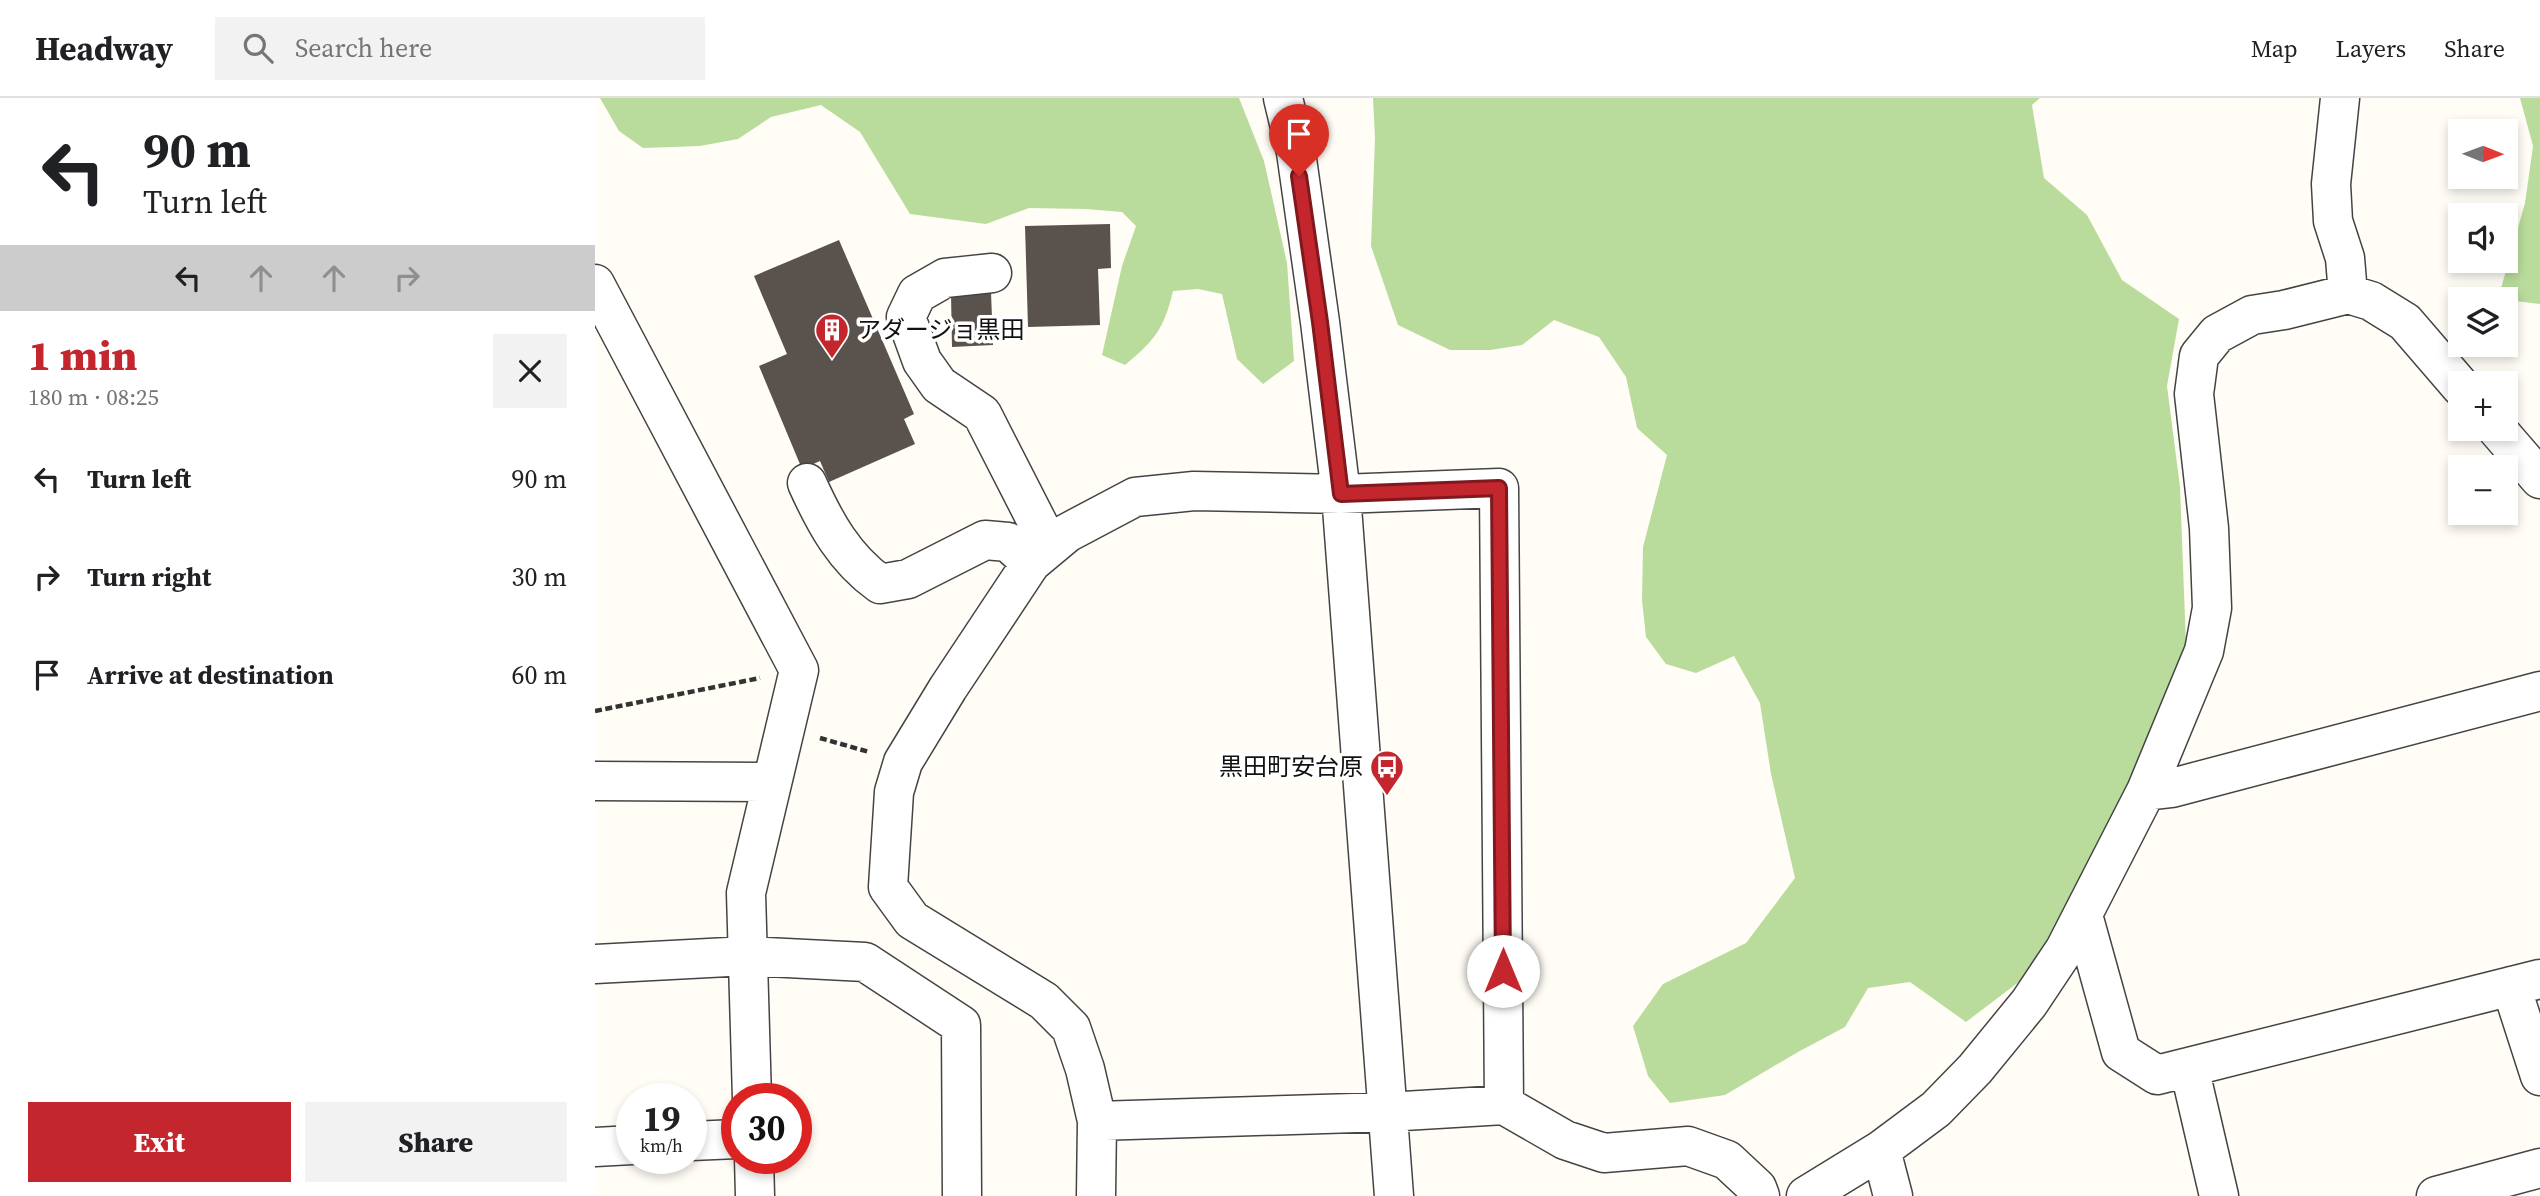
<!DOCTYPE html>
<meta charset="utf-8">
<style>
:root{--surface:#fff;--page:#f2f2f2;--text:#202124;--muted:#757577;--line:#e0e0e0;--accent:#c4262e}
body{margin:0;font-family:"Source Serif 4","Noto Sans JP",serif;background:var(--page);color:var(--text);height:100vh;display:flex;flex-direction:column;font-size:26px;white-space:nowrap}
*{box-sizing:border-box;margin:0}
p{font-size:23px;color:var(--muted)}
.icon{flex:none;width:38px;height:38px;fill:none;stroke:currentColor;stroke-width:2;stroke-linecap:round;stroke-linejoin:round}
.map{position:relative;flex:1;overflow:hidden}
.sheet{display:flex;flex-direction:column;background:var(--surface);width:595px}
.sheet>*{flex:none}
.top-card{background:#fff;color:var(--text);overflow:hidden}
.needle{width:46px;rotate:91deg}
.buttons{position:absolute;left:1853px;top:21px;display:grid;gap:14px}
.buttons a{display:grid;place-items:center;width:70px;height:70px;border-radius:0px;background:var(--surface);box-shadow:0 4px 10px #0003;font-size:35px}
.speed{position:absolute;left:21px;top:985px;display:flex;gap:14px;font-size:35px;font-weight:700;text-align:center}
.speed>*{display:grid;place-content:center;width:91px;height:91px;border-radius:50%;background:var(--surface);box-shadow:0 4px 10px #0003;line-height:1}
.speed small{font-size:18px;font-weight:400}
.speed .limit{border:10px solid #d22;background:#fff;color:#111}
.pin{position:absolute;display:grid;place-items:center;width:60px;height:60px;color:#fff;margin:-72px -30px;border-radius:50% 50% 50% 0;rotate:-45deg;box-shadow:0 0 7px #0007}
.pin .icon{rotate:45deg}
.me{position:absolute;width:77px;margin:-38px;rotate:0deg;stroke-linejoin:round;filter:drop-shadow(0 0 5px #0008)}
.turn{display:flex;align-items:center;gap:24px;height:147px;padding:0 28px;font-size:32px}
.turn .icon{width:91px;height:91px;stroke-width:2.5}
.turn b{display:block;font-size:49px;line-height:60px}
.lanes{display:flex;align-items:center;height:66px;padding:0 28px;background:#0003;justify-content:center;gap:35px;direction:ltr}
.lanes .off{opacity:.35}
.round{display:grid;place-items:center;flex:none;width:74px;height:74px;border-radius:0px;background:var(--page)}
.headline{display:flex;align-items:center;justify-content:space-between;height:119px;padding:0 28px}
h1{font-size:42px;font-weight:800;line-height:52px;color:var(--accent)}
.cta{display:flex;gap:14px;margin-top:auto;padding:14px 28px}
.cta a{flex:1;height:80px;border-radius:0px;background:var(--accent);color:#fff;font-size:28px;font-weight:800;line-height:80px;text-align:center}
.cta a+a{background:var(--page);color:var(--text)}
ul{padding:0;list-style:none}
li{display:flex;align-items:center;gap:21px;height:98px;padding:0 28px}
li div{flex:1}
li b{display:block;font-size:26px}
li em{font-style:normal}
header{display:flex;align-items:center;gap:42px;box-sizing:border-box;height:98px;padding:0 35px;background:var(--surface);border-bottom:2px solid var(--line)}
header strong{font-size:33px}
nav{display:flex;gap:38px;margin-inline-start:auto;font-size:24px}
.search{width:490px;height:63px;background:var(--page);display:flex;align-items:center;gap:18px;box-sizing:border-box;padding:0 24px;border-radius:0px;color:var(--muted);font-size:26px}
main{display:flex;flex:1;min-height:0}
.map>svg:first-child{display:block}
.forest{fill:#b9dc9c}
.building{fill:#5a524d}
.lines{fill:none;stroke-linecap:round;stroke-linejoin:round}
.minor-casing{stroke:#444;stroke-width:41}
.path{stroke:#333;stroke-width:4.5;stroke-dasharray:7 3.5;stroke-linecap:butt}
.minor{stroke:#fff;stroke-width:38}
.route-casing{stroke:#7f191e;stroke-width:18}
.route{stroke:#c4262e;stroke-width:12}
.labels{text-anchor:middle;stroke-width:7;stroke-linejoin:round;paint-order:stroke}
.poi-label{font-size:24px;fill:#111;stroke:#fff;text-anchor:start}
</style>
<header>
<strong>Headway</strong>
<div class="search"><svg class="icon" aria-label="search" viewBox="0 0 24 24"><circle cx="10" cy="10" r="6"/><path d="M15 15l6 6"/></svg>Search here</div>
<nav><a>Map</a><a>Layers</a><a>Share</a></nav>
</header>
<main>
<section class="sheet">
<div class="top-card">
<div class="turn"><svg class="icon" aria-label="left" viewBox="0 0 24 24"><path d="M17 20v-9H6M10 6l-5 5 5 5"/></svg><div><b>90 m</b>Turn left</div></div>
<div class="lanes"><svg class="icon" aria-label="left" viewBox="0 0 24 24"><path d="M17 20v-9H6M10 6l-5 5 5 5"/></svg><svg class="icon off" aria-label="ahead" viewBox="0 0 24 24"><path d="M12 20V5M6 11l6-6 6 6"/></svg><svg class="icon off" aria-label="ahead" viewBox="0 0 24 24"><path d="M12 20V5M6 11l6-6 6 6"/></svg><svg class="icon off" aria-label="right" viewBox="0 0 24 24"><path d="M7 20v-9h11M14 6l5 5-5 5"/></svg></div>
</div>
<div class="headline"><div><h1>1 min</h1><p>180 m · 08:25</p></div><a class="round"><svg class="icon" aria-label="close" viewBox="0 0 24 24"><path d="M6 6l12 12M18 6L6 18"/></svg></a></div>
<ul>
<li><svg class="icon" aria-label="left" viewBox="0 0 24 24"><path d="M17 20v-9H6M10 6l-5 5 5 5"/></svg><div><b>Turn left</b></div><em>90 m</em></li>
<li><svg class="icon" aria-label="right" viewBox="0 0 24 24"><path d="M7 20v-9h11M14 6l5 5-5 5"/></svg><div><b>Turn right</b></div><em>30 m</em></li>
<li><svg class="icon" aria-label="arrive" viewBox="0 0 24 24"><path d="M6 21V4h12l-3 4 3 4H6"/></svg><div><b>Arrive at destination</b></div><em>60 m</em></li>
</ul>
<div class="cta"><a>Exit</a><a>Share</a></div>
</section>
<div class="map">
<svg width="1945" height="1098" viewBox="0 0 1945 1098">
<rect width="100%" height="100%" fill="#fffdf5"/>
<path class="forest" d="M5,0H644L669,63L692,165L699,263L668,286L642,261L627,196L603,191L578,193C569,231 560,242 530,267L507,257L527,168L541,128L527,114L491,111L434,110L391,126L315,116L265,34L226,7L176,19L143,41L105,48L48,50L24,33Z
M778,0H1445L1437,7L1449,80L1492,117L1527,182L1584,221L1572,288L1585,389L1591,546L1565,619L1472,809L1429,880L1371,924L1315,884L1273,890L1250,929L1203,954L1130,997L1075,1005L1053,978L1038,928L1068,886L1151,845L1200,780L1176,676L1165,605L1139,558L1101,575L1071,566L1051,539L1047,502L1048,449L1072,357L1042,330L1031,279L1004,239L959,222L927,247L895,252H855L803,227L776,148L780,40Z
M1925,0H1945V206L1903,201L1930,105L1938,48Z"/>
<path class="building" d="M515,126L516,170L503,171L505,227L433,229L430,128Z
M244,142L319,316L309,321L320,346L234,384L225,363L207,371L164,268L192,256L159,178Z
M396,194L398,247L357,249L356,196Z"/>
<g class="lines">
<g class="minor-casing">
<path id="minor" d="M688,0L701,54L725,224L746,396L799,1098
M1745,0L1736,86L1738,123L1750,160L1753,196
M397,175L350,180L322,196L311,219L327,263L344,287L387,316L455,449
M0,186L204,572L151,795L157,1001
M1902,331L1945,381
M212,385C230,425 249,460 285,486L313,481L390,442L413,444L436,465
M0,683L177,684
M1551,693L1577,690L1945,593
M1488,817L1526,954L1562,977L1594,969L1624,1098
M0,866L152,858L270,864L366,927L367,1098
M1916,888L1945,978
M1594,969L1945,881
M502,1023L792,1014L909,1007L970,1042L1009,1055L1093,1048L1132,1062L1162,1090L1165,1098
M96,1043L142,1041
M0,1049L37,1047
M1286,1052L1298,1098
M159,1060L160,1098
M501,1098L502,1023L490,971L476,930L449,903L317,822L293,789L299,694L308,664L353,590L436,465L472,435L540,399L599,393L746,396L904,390L909,1007
M1211,1098L1286,1052L1341,1011L1380,971L1434,905L1470,851L1551,693L1609,553L1617,510L1614,430L1599,296L1604,258L1622,236L1657,217L1689,212L1753,196L1776,203L1810,224L1866,289
M1841,1098L1945,1070"/>
</g>
<path class="path" d="M0,613L165,580
M225,640L274,654"/>
<use href="#minor" class="minor"/>
</g>
<g class="lines">
<g class="route-casing">
<path id="route" d="M704,78L725,224L746,396L904,390L908,873"/>
</g>
<use href="#route" class="route"/>
</g>
<defs>
<g id="building-pin" transform="scale(1.75)"><path d="M0 17L-7.5 6A9.5 9.5 0 1 1 7.5 6Z" fill="#c4262e" stroke="#fff"/><path d="M-4-6H4V6H1V3H-1V6H-4ZM-2.5-4.3h1.7v1.8h-1.7ZM.8-4.3h1.7v1.8H.8ZM-2.5-1h1.7V.8h-1.7ZM.8-1h1.7V.8H.8Z" fill="#fff"/></g>
<g id="bus-pin" transform="scale(1.75)"><path d="M0 17L-7.5 6A9.5 9.5 0 1 1 7.5 6Z" fill="#c4262e" stroke="#fff"/><path d="M-5-6H5V4H4V6H2V4H-2V6H-4V4H-5ZM-3.5-4V0h7V-4ZM-3.5 1.2v1.5H-2V1.2ZM2 1.2v1.5H3.5V1.2Z" fill="#fff"/></g>
</defs>
<g fill-rule="evenodd">
<use href="#building-pin" x="237" y="232"/>
<use href="#bus-pin" x="792" y="669"/>
</g>
<g class="labels">
<g class="poi-label">
<text x="262" y="240">アダージョ黒田</text>
<text x="768" y="677" text-anchor="end">黒田町安台原</text>
</g>
</g>
</svg>
<div class="buttons">
<a><svg class="needle" viewBox="-14 -14 28 28"><path d="M0-13l5 13h-10z" fill="#e53935"/><path d="M0 13l5-13h-10z" fill="#757577"/></svg></a>
<a><svg class="icon" aria-label="sound" viewBox="0 0 24 24"><path d="M4 9h4l5-4v14l-5-4H4zM17 9q2 3 0 6"/></svg></a>
<a><svg class="icon" aria-label="layers" viewBox="0 0 24 24"><path d="M12 4l9 5-9 5-9-5zM3 14l9 5 9-5"/></svg></a>
<a>+</a>
<a>−</a>
</div>
<div class="speed"><div>19<small>km/h</small></div><div class="limit">30</div></div>
<div class="pin" style="left:704px;top:78px;background:#d93025"><svg class="icon" aria-label="arrive" viewBox="0 0 24 24"><path d="M6 21V4h12l-3 4 3 4H6"/></svg></div>
<svg class="me" style="left:908px;top:873px" viewBox="-20 -20 40 40"><circle r="19" fill="#fff"/><path d="M0-13L10 11 0 6-10 11z" fill="#c4262e"/></svg>
</div>
</main>
